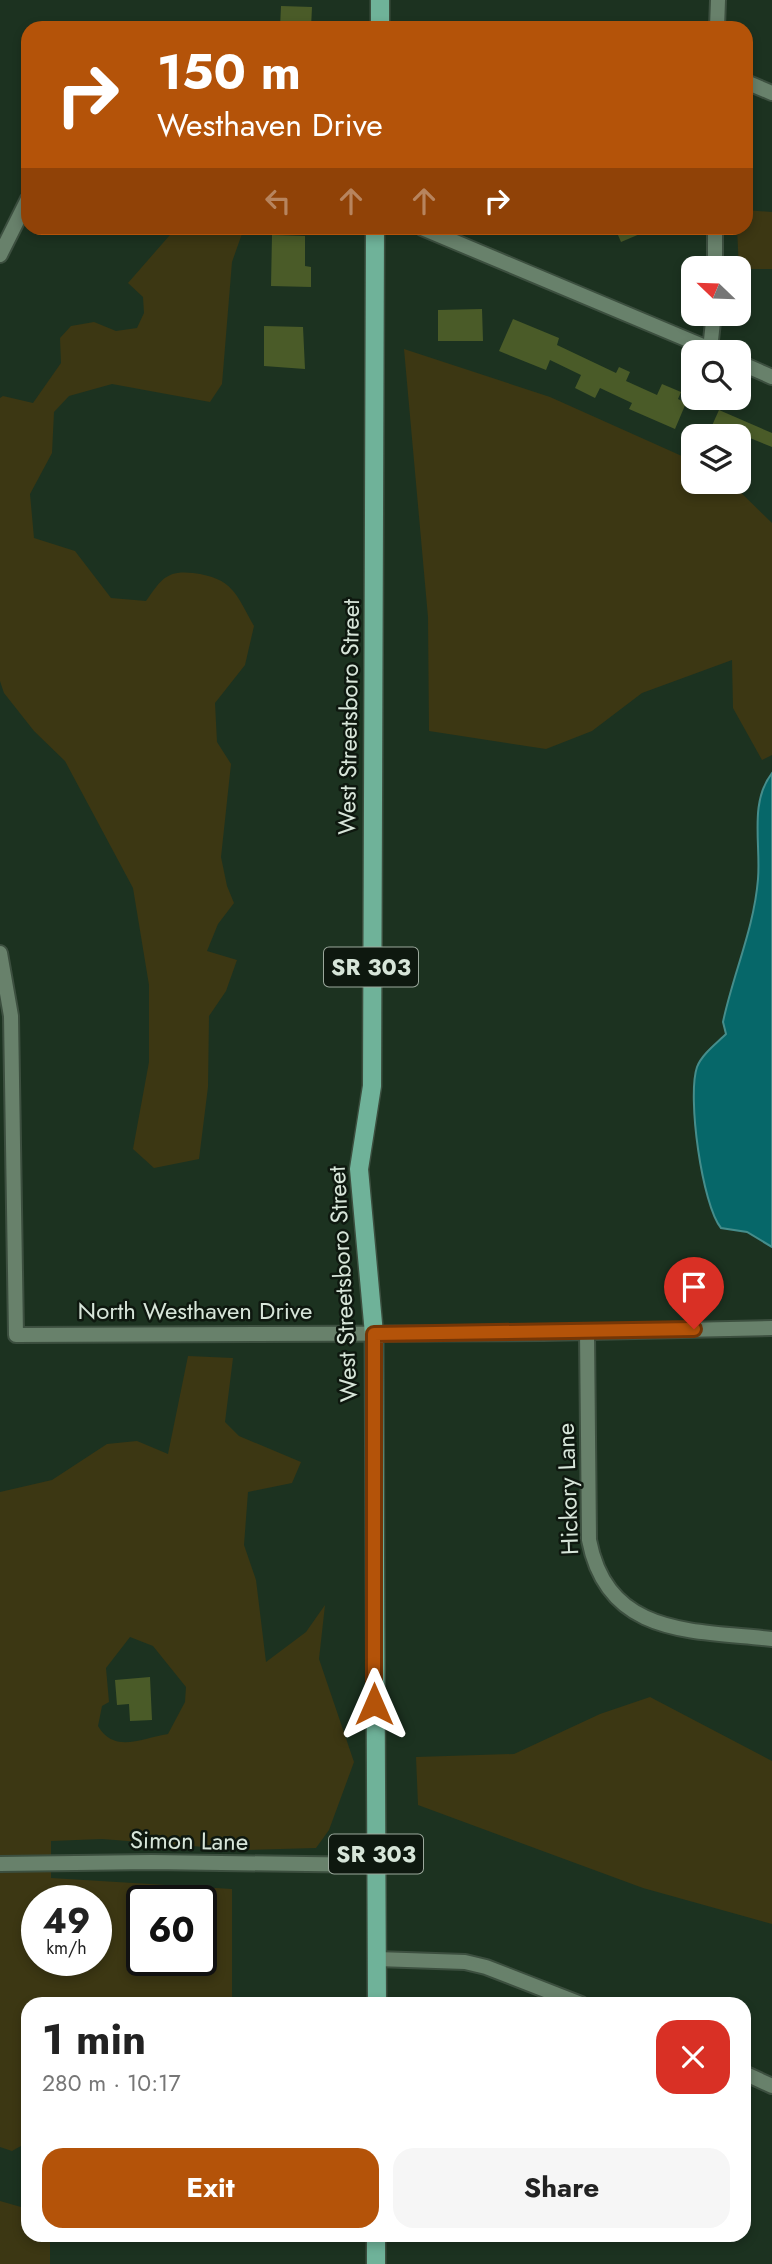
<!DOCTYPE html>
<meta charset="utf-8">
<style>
:root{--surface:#fff;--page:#f6f6f6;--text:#222;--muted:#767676;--accent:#b45309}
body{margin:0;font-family:Jost,sans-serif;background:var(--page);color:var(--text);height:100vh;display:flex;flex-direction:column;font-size:26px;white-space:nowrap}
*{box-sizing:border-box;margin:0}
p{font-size:23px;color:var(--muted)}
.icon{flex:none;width:38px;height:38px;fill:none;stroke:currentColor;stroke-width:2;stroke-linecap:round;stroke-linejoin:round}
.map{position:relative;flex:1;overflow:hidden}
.side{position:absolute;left:21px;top:1997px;width:730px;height:245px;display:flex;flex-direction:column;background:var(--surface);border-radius:21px;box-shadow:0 4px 10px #0003}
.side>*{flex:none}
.guide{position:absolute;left:21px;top:21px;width:732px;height:214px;border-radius:21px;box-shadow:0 4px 10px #0003;background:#b45309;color:#fff;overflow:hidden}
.needle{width:46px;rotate:293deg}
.controls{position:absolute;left:681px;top:256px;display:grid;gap:14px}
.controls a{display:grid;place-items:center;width:70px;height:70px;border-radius:14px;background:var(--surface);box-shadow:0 4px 10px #0003;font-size:35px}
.speed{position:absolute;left:21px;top:1885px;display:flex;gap:14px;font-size:35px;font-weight:700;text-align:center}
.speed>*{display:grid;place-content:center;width:91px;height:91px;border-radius:50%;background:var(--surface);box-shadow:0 4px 10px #0003;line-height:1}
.speed small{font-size:18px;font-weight:400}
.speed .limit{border:4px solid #111;border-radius:10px;background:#fff;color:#111}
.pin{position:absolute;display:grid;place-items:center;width:60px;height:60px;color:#fff;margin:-72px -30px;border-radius:50% 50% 50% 0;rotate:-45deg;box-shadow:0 0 7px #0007}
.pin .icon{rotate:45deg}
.me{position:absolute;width:77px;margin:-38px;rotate:0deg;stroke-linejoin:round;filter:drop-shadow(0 0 5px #0008)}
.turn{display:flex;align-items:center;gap:24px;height:147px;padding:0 21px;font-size:32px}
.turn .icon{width:91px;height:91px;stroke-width:2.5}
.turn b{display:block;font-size:49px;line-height:60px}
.lanes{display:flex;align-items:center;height:66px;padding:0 21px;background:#0003;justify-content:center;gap:35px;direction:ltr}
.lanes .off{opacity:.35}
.round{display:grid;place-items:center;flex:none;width:74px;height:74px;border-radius:21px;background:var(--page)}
.headline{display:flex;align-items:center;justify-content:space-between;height:119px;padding:0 21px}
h1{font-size:42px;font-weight:700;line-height:52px}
.button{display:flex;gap:14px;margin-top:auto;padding:14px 21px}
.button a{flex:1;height:80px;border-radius:21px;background:var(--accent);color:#fff;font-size:28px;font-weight:700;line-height:80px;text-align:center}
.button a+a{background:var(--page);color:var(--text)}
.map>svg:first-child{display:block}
.green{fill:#3c3713;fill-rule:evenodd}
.water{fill:#066769;stroke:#458d8b;stroke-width:2}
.building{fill:#4a5b28}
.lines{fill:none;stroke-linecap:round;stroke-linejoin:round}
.street-casing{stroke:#3c4f3f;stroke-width:18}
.primary-casing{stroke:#3c4f3f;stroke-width:21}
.street{stroke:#68816b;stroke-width:14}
.primary{stroke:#6fb299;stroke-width:18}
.route-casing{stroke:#753606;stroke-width:18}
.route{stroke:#b45309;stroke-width:12}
.labels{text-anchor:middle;stroke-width:5;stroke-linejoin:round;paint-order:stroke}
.shield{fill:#0e180f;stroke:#9ba89c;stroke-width:2}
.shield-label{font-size:23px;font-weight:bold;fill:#d7e5d9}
.street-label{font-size:24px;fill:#d7e5d9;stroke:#0e180f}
</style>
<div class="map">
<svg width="772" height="2264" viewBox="0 0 772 2264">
<rect width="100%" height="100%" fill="#1c3220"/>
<path class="green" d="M746,210L772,212V269H739L737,228H746Z
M176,228H244L232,262L222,384L210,402L112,384L69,396L54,412L52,453L30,494L34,538L75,551L111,598L146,601C161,580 166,570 193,573C233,578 236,594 254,626L245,665L215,703L217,742L231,764L221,857L227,886L234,903L218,924L207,951L237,960L226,991L209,1016L208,1087L199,1159L154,1168L133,1149L149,1062V985L133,888L65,761L34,731L4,693L0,681V398L3,396L33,403L61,363L60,338L71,326L94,322L116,331L137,328L144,313L143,297L128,283Z
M404,349L550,397L693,461V481H729L772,523V755L762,760L733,708L732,660L642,693L592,731L546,749L429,731L428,617Z
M188,1356L233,1358L225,1422L239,1436L301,1462L292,1483L248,1492L244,1545L256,1580L266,1662L306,1632L325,1605L319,1659L354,1762L329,1830L316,1848L243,1850L102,1839L51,1841V1878L232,1889V2004H28V2142L12,2151L0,2147V1492L52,1480L107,1444L137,1441L168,1454ZM130,1637L153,1646L186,1687L185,1702L168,1734C142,1738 114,1754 98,1726L102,1706L109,1702L106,1668ZM37,1900H96V1960H37ZM142,1900H201V1960H142Z
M650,1697L772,1761V1924L643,1888L418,1805L416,1757L514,1754L600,1714Z
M0,2201L28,2209V2235H50V2264H0Z"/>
<path class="water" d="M772,773V1247L747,1232L721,1228C702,1205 687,1096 697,1067C702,1054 717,1043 726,1034L723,1022C733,974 754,929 758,879C761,845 749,802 772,773Z"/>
<path class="building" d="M281,6L312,7L311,28H280Z
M615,228H654L621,242Z
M272,235L305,236V266L311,267V287L271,286Z
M482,309L483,341H438V310Z
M513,319L559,338L557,345L616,373L619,367L630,372L626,381L657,395L662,384L681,392L678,399L686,403L675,429L629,409L632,403L600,388L595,398L575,388L581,375L550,360L546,370L499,351Z
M264,326L303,327L305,369L264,366Z
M719,410L772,433V447L745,436H722L710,430Z
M150,1677L152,1720L130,1721L129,1704L117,1705L115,1680Z"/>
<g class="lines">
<g class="street-casing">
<path id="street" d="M717,28L718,0
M746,82L772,93
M422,228L717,352
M0,255L28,199
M715,268V228
M710,349L714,313
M738,362L772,377
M0,953L11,1016L16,1335L543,1333L772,1328
M587,1332L589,1540C608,1637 692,1630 772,1639
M0,1864L151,1862L377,1865
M377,1959L465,1962L486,1967L581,2004
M744,2073L772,2086"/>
</g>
<g class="primary-casing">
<path id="primary" d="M380,28V0
M375,228L372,1086L359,1169L374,1334L377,2004
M376,2264V2235"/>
</g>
<use href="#street" class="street"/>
<use href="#primary" class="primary"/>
</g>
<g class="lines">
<g class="route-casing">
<path id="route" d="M374,1704V1334L694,1329"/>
</g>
<use href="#route" class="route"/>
</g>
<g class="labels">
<g class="shield">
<rect x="324" y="947.5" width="94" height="39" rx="5"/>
<rect x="329" y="1834.5" width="94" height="39" rx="5"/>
</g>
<g class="shield-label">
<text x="371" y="975">SR 303</text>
<text x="376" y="1862">SR 303</text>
</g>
<g class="street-label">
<text transform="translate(349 717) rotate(-89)" y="8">West Streetsboro Street</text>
<text transform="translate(343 1284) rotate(-93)" y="8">West Streetsboro Street</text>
<text x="195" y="1319">North Westhaven Drive</text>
<text transform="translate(568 1489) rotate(-92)" y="8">Hickory Lane</text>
<text transform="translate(189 1841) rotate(1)" y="8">Simon Lane</text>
</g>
</g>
</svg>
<div class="controls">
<a><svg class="needle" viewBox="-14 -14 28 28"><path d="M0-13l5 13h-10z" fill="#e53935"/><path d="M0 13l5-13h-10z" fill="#767676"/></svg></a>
<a><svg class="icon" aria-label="search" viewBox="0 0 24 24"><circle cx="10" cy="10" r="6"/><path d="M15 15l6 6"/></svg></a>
<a><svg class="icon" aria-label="layers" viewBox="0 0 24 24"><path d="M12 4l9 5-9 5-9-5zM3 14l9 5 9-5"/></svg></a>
</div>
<div class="speed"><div>49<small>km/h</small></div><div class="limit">60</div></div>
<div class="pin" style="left:694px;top:1329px;background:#d93025"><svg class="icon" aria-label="arrive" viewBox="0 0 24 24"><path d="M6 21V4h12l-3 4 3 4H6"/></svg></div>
<svg class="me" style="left:374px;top:1704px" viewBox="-20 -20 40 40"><path d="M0-17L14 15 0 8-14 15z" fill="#b45309" stroke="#fff" stroke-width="4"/></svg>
<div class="guide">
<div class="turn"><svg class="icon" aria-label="right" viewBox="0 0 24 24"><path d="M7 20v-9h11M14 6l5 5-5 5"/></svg><div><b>150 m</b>Westhaven Drive</div></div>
<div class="lanes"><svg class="icon off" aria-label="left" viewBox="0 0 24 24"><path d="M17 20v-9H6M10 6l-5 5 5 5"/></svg><svg class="icon off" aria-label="ahead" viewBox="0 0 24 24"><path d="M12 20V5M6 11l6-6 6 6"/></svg><svg class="icon off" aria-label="ahead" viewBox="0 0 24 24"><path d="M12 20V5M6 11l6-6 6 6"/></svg><svg class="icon" aria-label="right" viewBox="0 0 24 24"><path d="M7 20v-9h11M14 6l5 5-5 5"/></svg></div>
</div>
<section class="side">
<div class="headline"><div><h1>1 min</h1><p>280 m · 10:17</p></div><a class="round" style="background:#d93025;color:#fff"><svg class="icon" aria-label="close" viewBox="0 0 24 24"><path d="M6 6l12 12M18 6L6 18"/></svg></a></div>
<div class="button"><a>Exit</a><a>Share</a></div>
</section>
</div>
